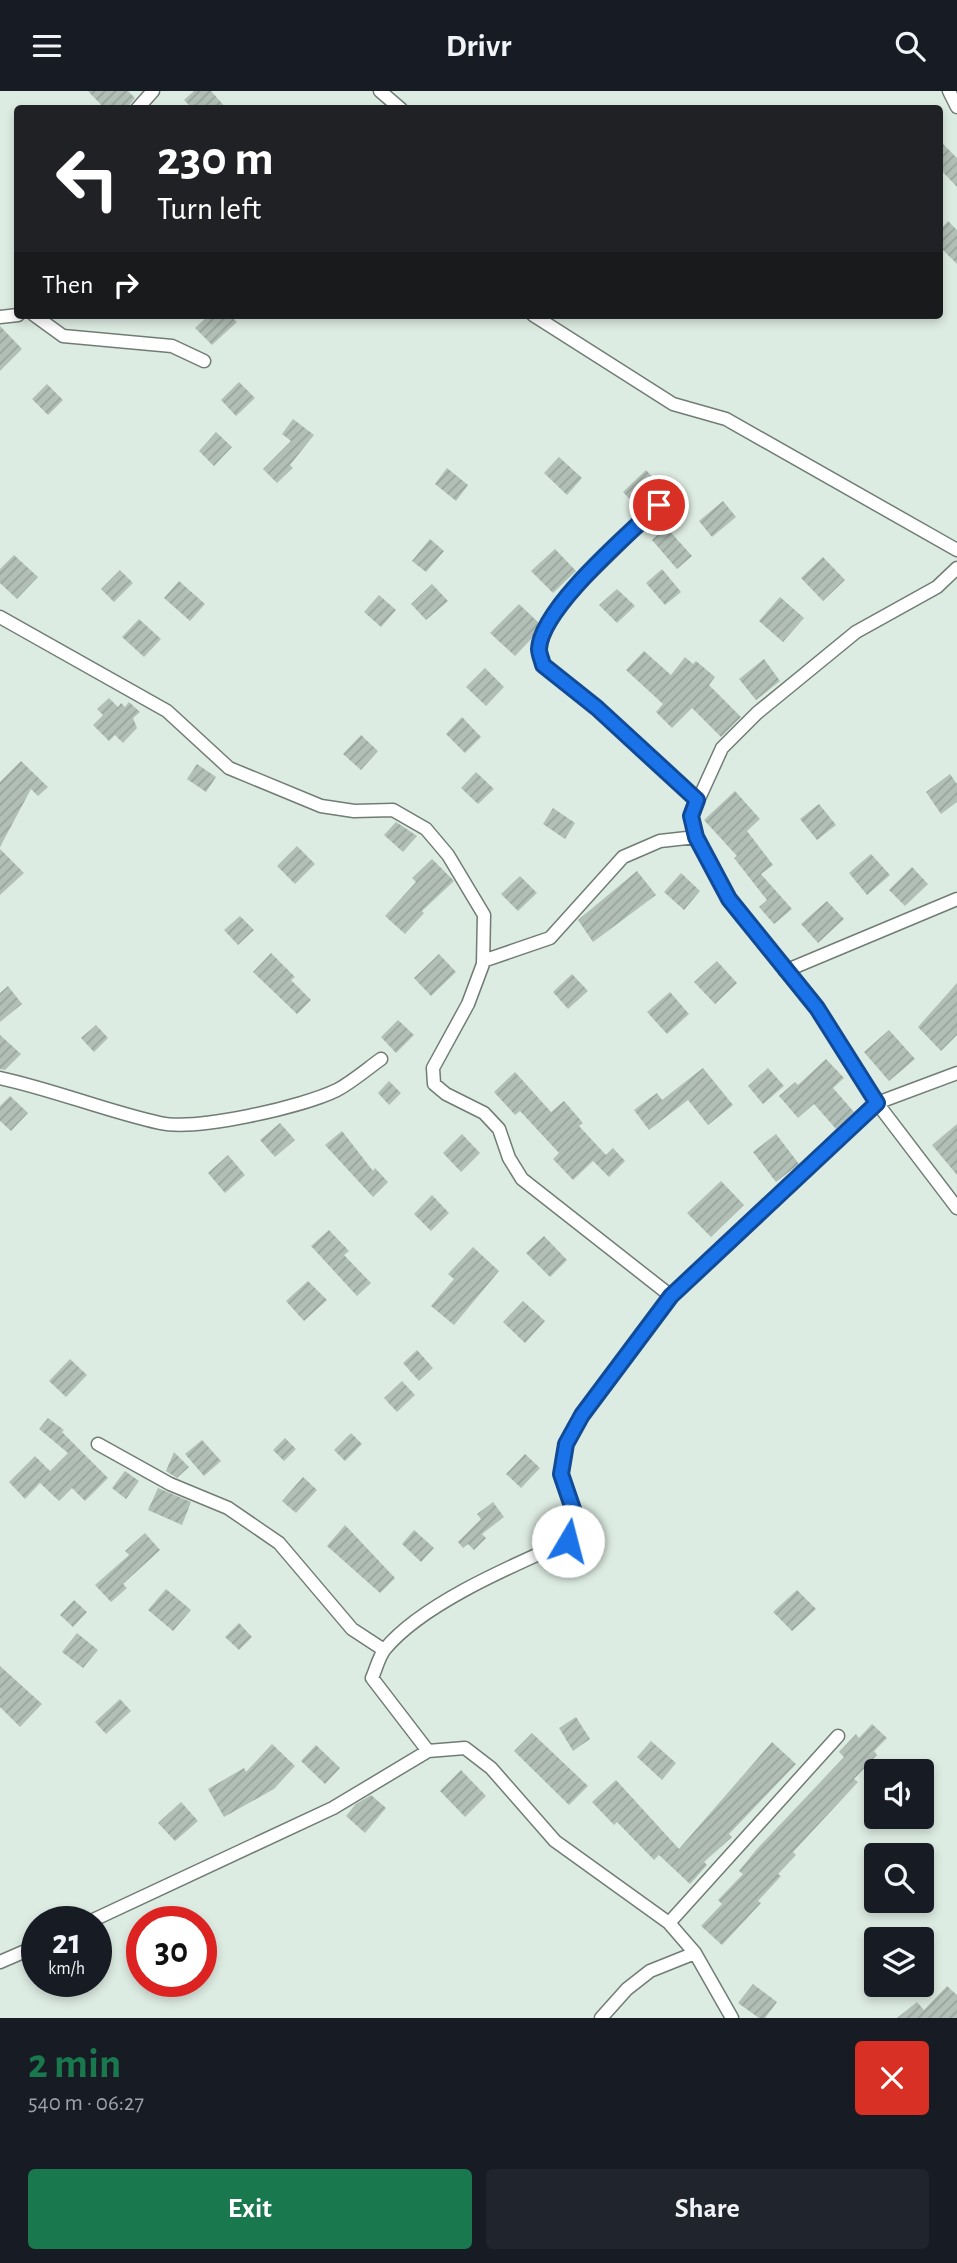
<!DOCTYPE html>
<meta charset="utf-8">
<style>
:root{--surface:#171b24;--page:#20242c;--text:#f1f3f6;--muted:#9ea1a6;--accent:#1a784e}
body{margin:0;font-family:"Alegreya Sans",sans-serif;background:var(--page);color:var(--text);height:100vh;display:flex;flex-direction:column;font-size:26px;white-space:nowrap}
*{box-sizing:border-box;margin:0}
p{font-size:23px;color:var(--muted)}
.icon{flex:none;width:38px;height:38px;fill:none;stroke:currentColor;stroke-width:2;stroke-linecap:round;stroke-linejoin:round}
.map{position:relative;height:1927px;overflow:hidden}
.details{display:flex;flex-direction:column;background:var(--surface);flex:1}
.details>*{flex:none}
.banner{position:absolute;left:14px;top:14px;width:929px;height:214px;border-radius:7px;box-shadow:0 4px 10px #0003;background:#202124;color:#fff;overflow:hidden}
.tools{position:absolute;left:864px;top:1668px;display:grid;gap:14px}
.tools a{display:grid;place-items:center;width:70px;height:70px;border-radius:7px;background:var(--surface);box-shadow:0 4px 10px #0003;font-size:35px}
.speed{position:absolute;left:21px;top:1815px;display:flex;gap:14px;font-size:35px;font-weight:700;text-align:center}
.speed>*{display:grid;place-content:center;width:91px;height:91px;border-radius:50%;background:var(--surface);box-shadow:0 4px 10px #0003;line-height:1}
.speed small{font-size:18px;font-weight:400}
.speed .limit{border:10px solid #d22;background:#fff;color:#111}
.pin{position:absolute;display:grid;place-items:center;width:60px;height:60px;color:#fff;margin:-30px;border:4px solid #fff;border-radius:50%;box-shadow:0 2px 7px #0007}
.me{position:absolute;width:77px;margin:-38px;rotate:8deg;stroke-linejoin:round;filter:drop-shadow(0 0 5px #0008)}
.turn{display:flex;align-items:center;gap:24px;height:147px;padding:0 28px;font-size:32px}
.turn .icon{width:91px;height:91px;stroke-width:2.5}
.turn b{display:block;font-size:49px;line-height:60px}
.then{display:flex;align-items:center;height:66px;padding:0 28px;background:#0003;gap:14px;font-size:26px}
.round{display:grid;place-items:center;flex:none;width:74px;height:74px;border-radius:7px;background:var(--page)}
.head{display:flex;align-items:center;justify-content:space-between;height:119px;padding:0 28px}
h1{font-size:42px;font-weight:700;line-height:52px;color:var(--accent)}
.button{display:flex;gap:14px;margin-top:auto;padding:14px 28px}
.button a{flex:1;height:80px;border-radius:7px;background:var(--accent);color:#fff;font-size:28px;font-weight:700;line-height:80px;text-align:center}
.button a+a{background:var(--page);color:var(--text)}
header{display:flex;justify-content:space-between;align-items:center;height:91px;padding:0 28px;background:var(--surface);font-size:32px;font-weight:700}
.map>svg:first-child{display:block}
.building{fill:url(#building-hatch)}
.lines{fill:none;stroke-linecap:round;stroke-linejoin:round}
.minor-casing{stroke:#707d75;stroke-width:15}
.minor{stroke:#fff;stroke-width:12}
.route-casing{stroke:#114b97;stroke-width:18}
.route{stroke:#1a73e8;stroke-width:12}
</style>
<header><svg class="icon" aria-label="menu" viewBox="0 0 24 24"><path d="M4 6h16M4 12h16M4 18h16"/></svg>Drivr<svg class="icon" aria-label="search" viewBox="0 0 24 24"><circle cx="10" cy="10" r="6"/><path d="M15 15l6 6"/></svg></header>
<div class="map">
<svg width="957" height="1927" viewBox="0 0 957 1927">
<defs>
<pattern id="building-hatch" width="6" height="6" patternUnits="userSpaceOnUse" patternTransform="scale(1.75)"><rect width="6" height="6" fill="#b1bfb6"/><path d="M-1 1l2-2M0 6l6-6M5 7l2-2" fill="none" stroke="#98a49c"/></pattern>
</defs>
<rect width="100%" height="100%" fill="#ddece2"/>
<path class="building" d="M88,0H128L135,7L126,18H105Z
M194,0H211L227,18H193L184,9Z
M940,50L957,67V96L940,78Z
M948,130L957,139V173L940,156V139Z
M209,224H230L237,231L212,254L195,237Z
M0,235L22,258L0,280Z
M239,291L255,307L236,325L221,309Z
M47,293L63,309L48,324L32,308Z
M293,328L314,344L290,374L293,377L277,392L263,378L291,350L282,343Z
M216,341L232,356L214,375L199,360Z
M559,366L582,387L567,404L544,382Z
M447,377L468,394L456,410L435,393Z
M646,379L660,394L637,416L623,401Z
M723,410L736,426L712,446L699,430Z
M666,436L692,465L677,478L652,449Z
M430,448L444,460L426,481L412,470Z
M555,458L576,480L553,502L531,480Z
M14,464L38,486L17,508L0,492V478Z
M823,466L845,489L823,510L801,487Z
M662,478L681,501L665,514L646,492Z
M120,479L133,492L114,511L101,498Z
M179,490L205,513L190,530L164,507Z
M432,493L448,510L426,529L411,513Z
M617,498L635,515L617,532L599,514Z
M379,504L396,519L381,536L364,521Z
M780,506L804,527L783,551L759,530Z
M519,513L539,532L534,545L515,565L490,542Z
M139,528L161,548L144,566L122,546Z
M644,560L671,584L685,566L693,573L696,570L715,586L709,594L741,626L721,646L692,617L672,637L656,621L663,613L626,579Z
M764,568L780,590L756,609L739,588Z
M485,577L504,596L486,615L466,596Z
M109,607L118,616L121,612L125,616L129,611L140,621L133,627L137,637L123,652L115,644L109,650L93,634L103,624L97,618Z
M462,626L481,646L465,662L446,643Z
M361,644L378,660L361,679L343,663Z
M21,670L48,696L38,705L31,698L0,756V691Z
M197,673L216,686L206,701L187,688Z
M476,681L494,698L478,713L461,697Z
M950,683L957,693V711L941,723L926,701Z
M735,700L760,728L747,740L773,774L761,783L792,818L774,833L759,816L767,809L734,767L737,765L704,729Z
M819,713L836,734L817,749L800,728Z
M553,717L575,732L565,748L543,733Z
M396,731L417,745L403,761L384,744Z
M297,755L315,773L295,793L277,775Z
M0,758L24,782L0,804Z
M871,763L890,784L867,804L849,782Z
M432,768L454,790L422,820L424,822L405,843L385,825L416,791L412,787Z
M912,776L928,793L905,815L889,799Z
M637,780L656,804L593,851L578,829Z
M681,782L700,800L684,819L664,801Z
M520,785L537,802L518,820L501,803Z
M827,810L844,828L818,852L801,833Z
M240,825L254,839L238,854L224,839Z
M271,862L295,886L291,889L311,909L297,923L253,881Z
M439,863L456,881L431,905L414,887Z
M717,870L737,892L715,913L694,891Z
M572,883L588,900L568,918L553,901Z
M957,892V944L941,960L918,936Z
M8,895L22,913L0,931V902Z
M670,901L689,923L667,943L647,921Z
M398,929L414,944L396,962L381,946Z
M96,934L108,947L94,961L81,947Z
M889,939L915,968L889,990L864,961Z
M0,944L21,963L5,979L0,978Z
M826,968L844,987L833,997L854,1021L836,1038L814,1013L798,1027L779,1005L795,991L798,994Z
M703,977L733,1014L708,1034L688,1009L649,1039L634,1019L657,1002L662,1009Z
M768,977L784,995L763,1013L748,995Z
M515,981L551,1021L564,1010L583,1032L579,1035L606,1064L613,1057L625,1070L609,1086L593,1070L573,1089L553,1068L559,1062L520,1020L515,1024L494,1001Z
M389,990L401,1002L389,1014L378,1002Z
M10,1005L28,1022L11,1040L0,1030V1015Z
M280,1032L295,1049L275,1066L260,1049Z
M957,1033V1084L932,1054Z
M342,1040L373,1080L375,1077L388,1091L373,1106L325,1054Z
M462,1043L480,1062L461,1081L443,1062Z
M776,1043L799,1073L776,1091L753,1061Z
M228,1064L245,1084L225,1102L208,1082Z
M721,1090L744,1114L711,1146L687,1122Z
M432,1104L449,1122L431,1140L414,1123Z
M329,1139L349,1160L344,1164L371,1192L357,1205L311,1155Z
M544,1145L567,1169L550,1186L526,1162Z
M473,1156L499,1180L454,1234L431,1215L454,1188L448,1183Z
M308,1190L327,1209L304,1230L286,1210Z
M523,1210L545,1230L525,1252L503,1231Z
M417,1259L433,1277L419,1290L403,1272Z
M70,1268L87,1284L66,1306L49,1290Z
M402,1290L415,1304L397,1321L384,1307Z
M48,1327L64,1339L62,1341L108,1387L85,1410L72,1397L59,1410L40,1392L25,1408L9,1391L35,1365L50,1380L68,1362L39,1338Z
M351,1342L362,1353L345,1370L334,1359Z
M285,1347L296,1358L284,1370L273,1359Z
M202,1349L221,1370L204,1385L185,1363Z
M174,1361L189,1376L177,1387L166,1380Z
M525,1363L540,1377L521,1397L506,1383Z
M125,1380L139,1390L126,1408L112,1397Z
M303,1386L317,1399L296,1422L282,1410Z
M158,1397L191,1411L182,1434L148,1419Z
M493,1411L504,1426L482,1443L486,1447L474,1459L468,1453L463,1457L458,1451L481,1428L477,1423Z
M345,1434L395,1487L380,1502L327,1455Z
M414,1439L434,1457L421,1471L402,1453Z
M145,1442L160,1459L123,1493L127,1497L111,1511L95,1494L129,1464L125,1460Z
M166,1498L191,1519L173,1540L148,1519Z
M797,1499L816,1518L792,1540L773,1521Z
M74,1509L87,1521L73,1536L60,1524Z
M239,1532L252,1546L239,1559L225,1546Z
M77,1542L98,1559L83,1577L62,1561Z
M0,1575L42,1613L20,1636L0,1616Z
M120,1608L131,1620L106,1643L95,1631Z
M576,1626L590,1648L573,1660L559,1637Z
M872,1633L887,1647L874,1660L877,1664L854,1688L858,1691L793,1761L796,1764L778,1783L781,1785L758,1810L761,1812L722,1854L701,1835L722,1813L718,1809L743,1783L739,1780L757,1758L844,1666L839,1661L856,1643L859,1647Z
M532,1642L588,1695L569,1714L514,1660Z
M651,1650L676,1672L662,1689L637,1666Z
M772,1651L796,1673L729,1743L732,1746L704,1771L707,1774L690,1793L659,1764L654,1769L617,1731L614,1734L592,1711L616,1689L679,1758Z
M272,1653L295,1675L274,1698L224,1726L208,1698L244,1677L246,1681Z
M316,1654L340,1677L325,1693L301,1670Z
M461,1679L486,1705L465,1726L440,1700Z
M371,1704L386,1717L365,1742L346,1725L356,1713Z
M181,1711L198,1730L175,1750L158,1732Z
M753,1893L777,1911L765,1927H759L738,1912Z
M947,1895L957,1904V1927H897L917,1911L924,1919Z"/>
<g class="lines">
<g class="minor-casing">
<path id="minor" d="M380,0L401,18
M949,0L957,16
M137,18L153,0
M34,224L63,245L172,255L204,270
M533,224L673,313L726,328L957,459
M0,226L18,224
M659,414L561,511L548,532L539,557L543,574L597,617L697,709
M0,526L167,620L229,677L321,715L354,720L393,719L426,738L448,764L484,824L483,873L468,913L433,977L434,993L446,1003L484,1022L499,1038L509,1067L522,1088L671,1205L582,1324L566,1353L561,1383L574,1421L568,1450C514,1474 423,1512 385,1558C379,1565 376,1578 372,1587L428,1660
M696,746L691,725L722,657L757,622L856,541L937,496L957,477
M483,870L550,847L623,766L660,750L696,746L729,808L817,917L877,1012L957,1117
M785,880L957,808
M0,987C55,999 106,1020 160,1032C197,1040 302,1016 337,999C352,991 367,978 381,968
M671,1205L877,1012L957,982
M98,1353L170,1393L228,1417L279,1452L352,1538L384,1559
M91,1830L333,1717L428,1660L465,1657L491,1677L555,1750L669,1832L695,1862L732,1927
M669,1832L838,1645
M0,1871L37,1855
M601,1927L627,1898L650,1880L695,1862"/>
</g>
<use href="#minor" class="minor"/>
</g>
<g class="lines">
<g class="route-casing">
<path id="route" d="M568,1450L574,1421L561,1383L566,1353L582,1324L671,1205L877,1012L817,917L729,808L696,746L691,725L697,709L597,617L543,574C542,569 539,563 539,558C541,517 629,443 659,414"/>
</g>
<use href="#route" class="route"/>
</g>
</svg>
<div class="tools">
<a><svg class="icon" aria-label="sound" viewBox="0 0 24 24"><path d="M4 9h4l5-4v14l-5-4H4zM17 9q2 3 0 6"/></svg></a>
<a><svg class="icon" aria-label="search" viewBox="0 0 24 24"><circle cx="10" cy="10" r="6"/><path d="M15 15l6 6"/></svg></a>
<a><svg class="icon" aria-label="layers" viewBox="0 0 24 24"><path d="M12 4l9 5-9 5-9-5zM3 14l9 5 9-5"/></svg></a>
</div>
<div class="speed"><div>21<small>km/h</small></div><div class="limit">30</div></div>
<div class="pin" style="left:659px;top:414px;background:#d93025"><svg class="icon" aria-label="arrive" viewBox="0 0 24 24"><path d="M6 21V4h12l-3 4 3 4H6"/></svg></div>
<svg class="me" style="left:568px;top:1450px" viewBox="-20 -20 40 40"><circle r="19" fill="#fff"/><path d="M0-13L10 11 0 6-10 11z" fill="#1a73e8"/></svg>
<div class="banner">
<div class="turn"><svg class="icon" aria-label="left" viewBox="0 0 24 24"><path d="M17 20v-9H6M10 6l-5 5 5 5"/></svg><div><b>230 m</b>Turn left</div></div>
<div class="then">Then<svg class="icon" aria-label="right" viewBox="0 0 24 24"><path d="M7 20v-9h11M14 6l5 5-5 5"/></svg></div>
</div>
</div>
<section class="details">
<div class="head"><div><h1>2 min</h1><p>540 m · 06:27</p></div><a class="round" style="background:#d93025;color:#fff"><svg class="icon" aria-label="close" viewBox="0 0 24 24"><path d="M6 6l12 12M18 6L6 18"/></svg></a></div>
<div class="button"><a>Exit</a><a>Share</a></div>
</section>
